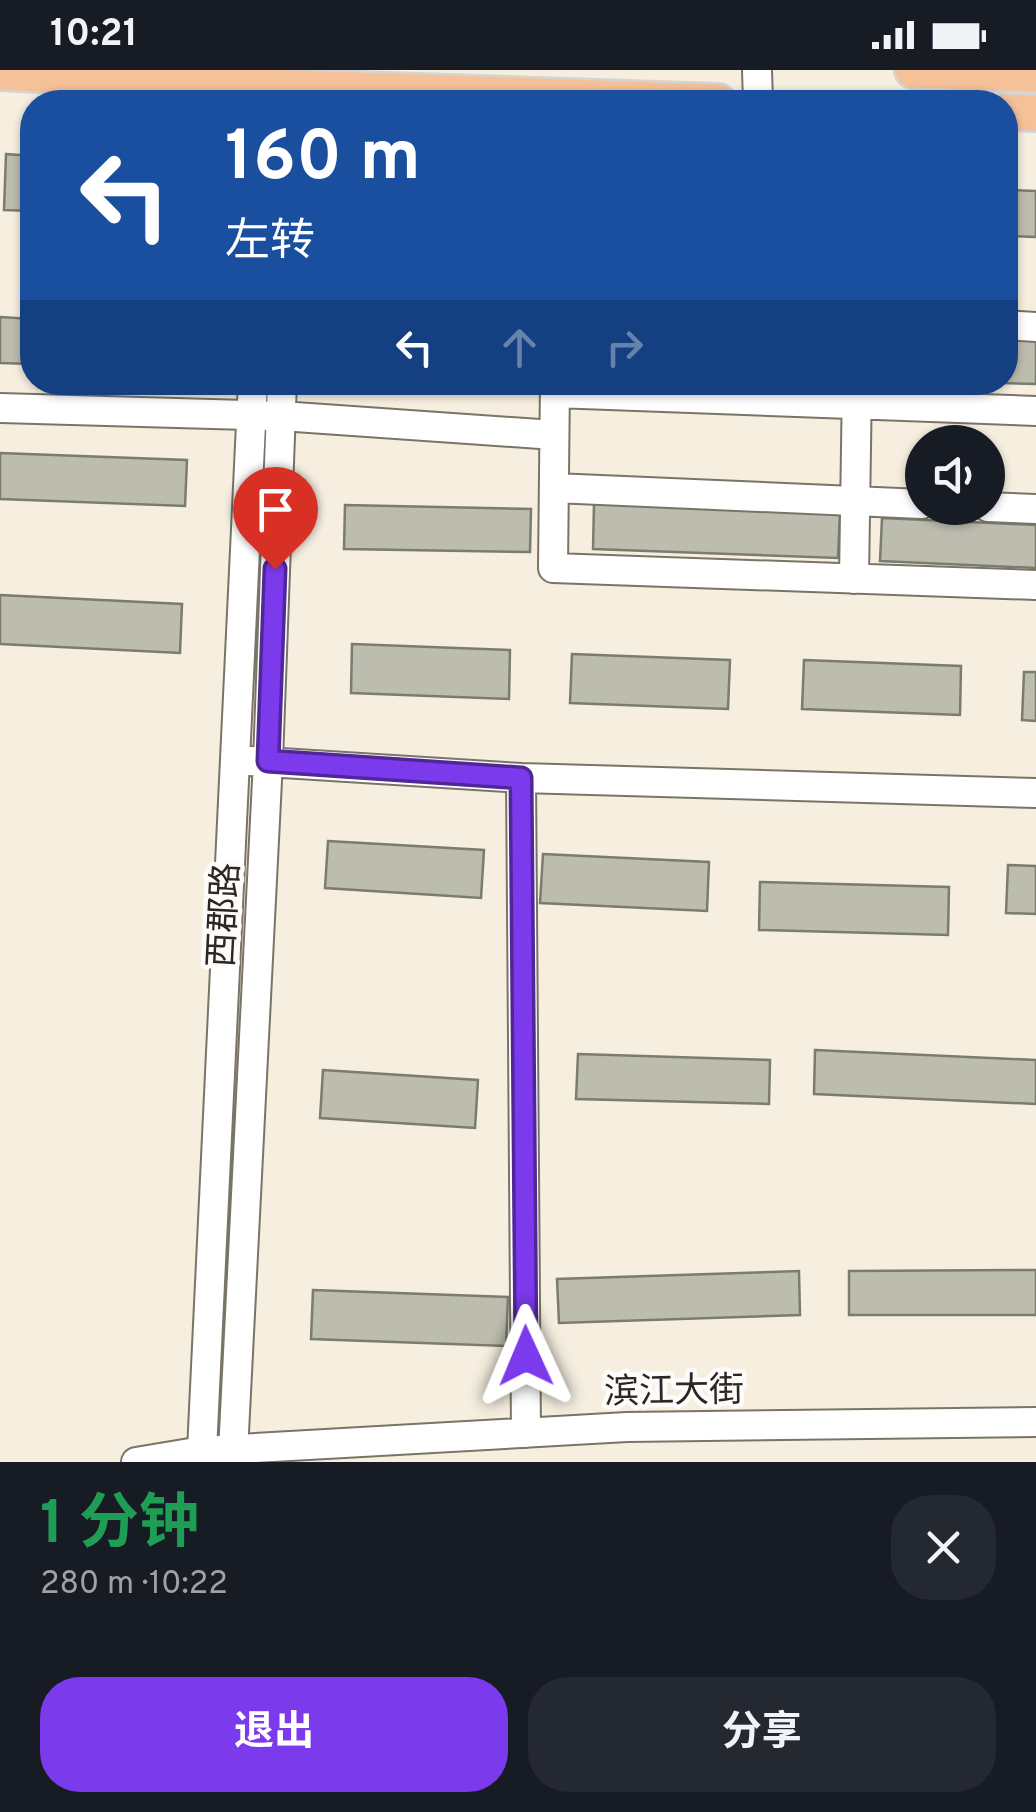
<!DOCTYPE html>
<html lang="zh">
<meta charset="utf-8">
<style>
:root{--surface:#171b24;--page:#242831;--text:#f1f3f6;--muted:#9ea1a6;--accent:#7c3aed}
body{margin:0;font-family:Overpass,"Noto Sans SC",sans-serif;background:var(--page);color:var(--text);height:100vh;display:flex;flex-direction:column;font-size:38px;white-space:nowrap}
*{box-sizing:border-box;margin:0}
p{font-size:32px;color:var(--muted)}
.icon{flex:none;width:55px;height:55px;fill:none;stroke:currentColor;stroke-width:2;stroke-linecap:round;stroke-linejoin:round}
.map{position:relative;height:1392px;overflow:hidden}
.details{display:flex;flex-direction:column;background:var(--surface);flex:1}
.details>*{flex:none}
.hud{position:absolute;left:20px;top:20px;width:998px;height:305px;border-radius:40px;box-shadow:0 2px 8px #0004;background:#1a4fa0;color:#fff;overflow:hidden}
.fabs{position:absolute;left:905px;top:355px;display:grid;gap:20px}
.fabs a{display:grid;place-items:center;width:100px;height:100px;border-radius:50%;background:var(--surface);box-shadow:0 2px 8px #0004;font-size:50px}
.pin{position:absolute;display:grid;place-items:center;width:85px;height:85px;color:#fff;margin:-102px -42px;border-radius:50% 50% 50% 0;rotate:-45deg;box-shadow:0 0 10px #0007}
.pin .icon{rotate:45deg}
.me{position:absolute;width:110px;margin:-55px;rotate:359deg;stroke-linejoin:round;filter:drop-shadow(0 0 8px #0008)}
.turn{display:flex;align-items:center;gap:35px;height:210px;padding:0 40px;font-size:45px}
.turn .icon{width:130px;height:130px;stroke-width:2.5}
.turn b{display:block;font-size:70px;line-height:85px}
.lanes{display:flex;align-items:center;height:95px;padding:0 40px;background:#0003;justify-content:center;gap:50px;direction:ltr}
.lanes .off{opacity:.35}
.round{display:grid;place-items:center;flex:none;width:105px;height:105px;border-radius:40px;background:var(--page)}
.overview{display:flex;align-items:center;justify-content:space-between;height:170px;padding:0 40px}
h1{font-size:60px;font-weight:700;line-height:75px;color:#1e9e55}
.primary-button{display:flex;gap:20px;margin-top:auto;padding:20px 40px}
.primary-button a{flex:1;height:115px;border-radius:40px;background:var(--accent);color:#fff;font-size:40px;font-weight:700;line-height:115px;text-align:center}
.primary-button a+a{background:var(--page);color:var(--text)}
.status{display:flex;justify-content:space-between;align-items:center;height:70px;padding:0 50px;background:var(--surface);direction:ltr}
.status svg{height:28px;fill:currentColor}
.map>svg:first-child{display:block}
.building{fill:#bcbdae;stroke:#7b7c6e;stroke-width:2.5}
.lines{fill:none;stroke-linecap:round;stroke-linejoin:round}
.minor-casing{stroke:#7a7467;stroke-width:32}
.major-casing{stroke:#d5d4d3;stroke-width:40}
.minor{stroke:#fff;stroke-width:28}
.major{stroke:#f5c198;stroke-width:35}
.route-casing{stroke:#51269a;stroke-width:25}
.route{stroke:#7c3aed;stroke-width:18}
.labels{text-anchor:middle;stroke-width:9;stroke-linejoin:round;paint-order:stroke}
.street-label{font-size:35px;fill:#2b2823;stroke:#fefcfa}
</style>
<div class="status"><b>10:21</b><svg viewBox="0 0 49 12"><path d="M0 12V9h3v3zM5 12V6h3v6zM10 12V3h3v9zM15 12V0h3v12zM26 1h20v11H26zM47 4h2v5h-2z"/></svg></div>
<div class="map">
<svg width="1036" height="1392" viewBox="0 0 1036 1392">
<rect width="100%" height="100%" fill="#f6efe0"/>
<path class="building" d="M6,84L32,86V141L4,140Z
M1005,120L1036,121V167L1005,166Z
M0,247L32,249V294L0,293Z
M1005,270H1036V314L970,312H1005Z
M0,383L187,390L185,436L0,429Z
M594,434L840,442L838,488L593,479Z
M345,435L531,439L530,482L344,479Z
M882,448L1036,455V498L880,491Z
M0,525L182,534L180,583L0,574Z
M352,574L510,580L509,629L351,623Z
M572,584L730,590L728,639L570,633Z
M804,590L961,596L960,645L802,639Z
M1024,602H1036V651L1022,650Z
M328,771L484,780L481,828L325,818Z
M543,784L709,792L707,841L540,833Z
M1008,795L1036,796V844L1006,843Z
M760,812L949,817L948,865L759,860Z
M815,980L1036,990V1034L814,1024Z
M578,984L770,990L769,1034L576,1029Z
M323,1000L478,1010L475,1058L320,1048Z
M1036,1200V1245H849V1201Z
M799,1201L800,1245L559,1253L557,1209Z
M313,1220L508,1227L506,1276L311,1269Z"/>
<g class="lines">
<g class="minor-casing">
<path id="minor" d="M757,0L758,32
M1005,255L1036,257
M555,312L553,498L1036,515
M555,323L1036,341
M0,338L281,346L554,365
M554,418L922,434
M988,437L1036,439
M854,509L857,312
M250,691L521,708L1036,723
M521,708L526,1363
M202,1381L253,312
M233,1382L268,691L282,312
M136,1392L202,1381L627,1357L1036,1352"/>
</g>
<g class="major-casing">
<path id="major" d="M913,0L1036,4
M0,2L268,17L718,32
M1005,42L1036,43"/>
</g>
<use href="#minor" class="minor"/>
<use href="#major" class="major"/>
</g>
<g class="lines">
<g class="route-casing">
<path id="route" d="M275,499L268,691L521,708L526,1286"/>
</g>
<use href="#route" class="route"/>
</g>
<g class="labels">
<g class="street-label">
<text transform="translate(223 845) rotate(-87)" y="12">西郡路</text>
<text transform="translate(674 1320) rotate(-1)" y="12">滨江大街</text>
</g>
</g>
</svg>
<div class="fabs">
<a><svg class="icon" aria-label="sound" viewBox="0 0 24 24"><path d="M4 9h4l5-4v14l-5-4H4zM17 9q2 3 0 6"/></svg></a>
</div>
<div class="pin" style="left:275px;top:499px;background:#d93025"><svg class="icon" aria-label="arrive" viewBox="0 0 24 24"><path d="M6 21V4h12l-3 4 3 4H6"/></svg></div>
<svg class="me" style="left:526px;top:1286px" viewBox="-20 -20 40 40"><path d="M0-17L14 15 0 8-14 15z" fill="#7c3aed" stroke="#fff" stroke-width="4"/></svg>
<div class="hud">
<div class="turn"><svg class="icon" aria-label="left" viewBox="0 0 24 24"><path d="M17 20v-9H6M10 6l-5 5 5 5"/></svg><div><b>160 m</b>左转</div></div>
<div class="lanes"><svg class="icon" aria-label="left" viewBox="0 0 24 24"><path d="M17 20v-9H6M10 6l-5 5 5 5"/></svg><svg class="icon off" aria-label="ahead" viewBox="0 0 24 24"><path d="M12 20V5M6 11l6-6 6 6"/></svg><svg class="icon off" aria-label="right" viewBox="0 0 24 24"><path d="M7 20v-9h11M14 6l5 5-5 5"/></svg></div>
</div>
</div>
<section class="details">
<div class="overview"><div><h1>1 分钟</h1><p>280 m · 10:22</p></div><a class="round"><svg class="icon" aria-label="close" viewBox="0 0 24 24"><path d="M6 6l12 12M18 6L6 18"/></svg></a></div>
<div class="primary-button"><a>退出</a><a>分享</a></div>
</section>
